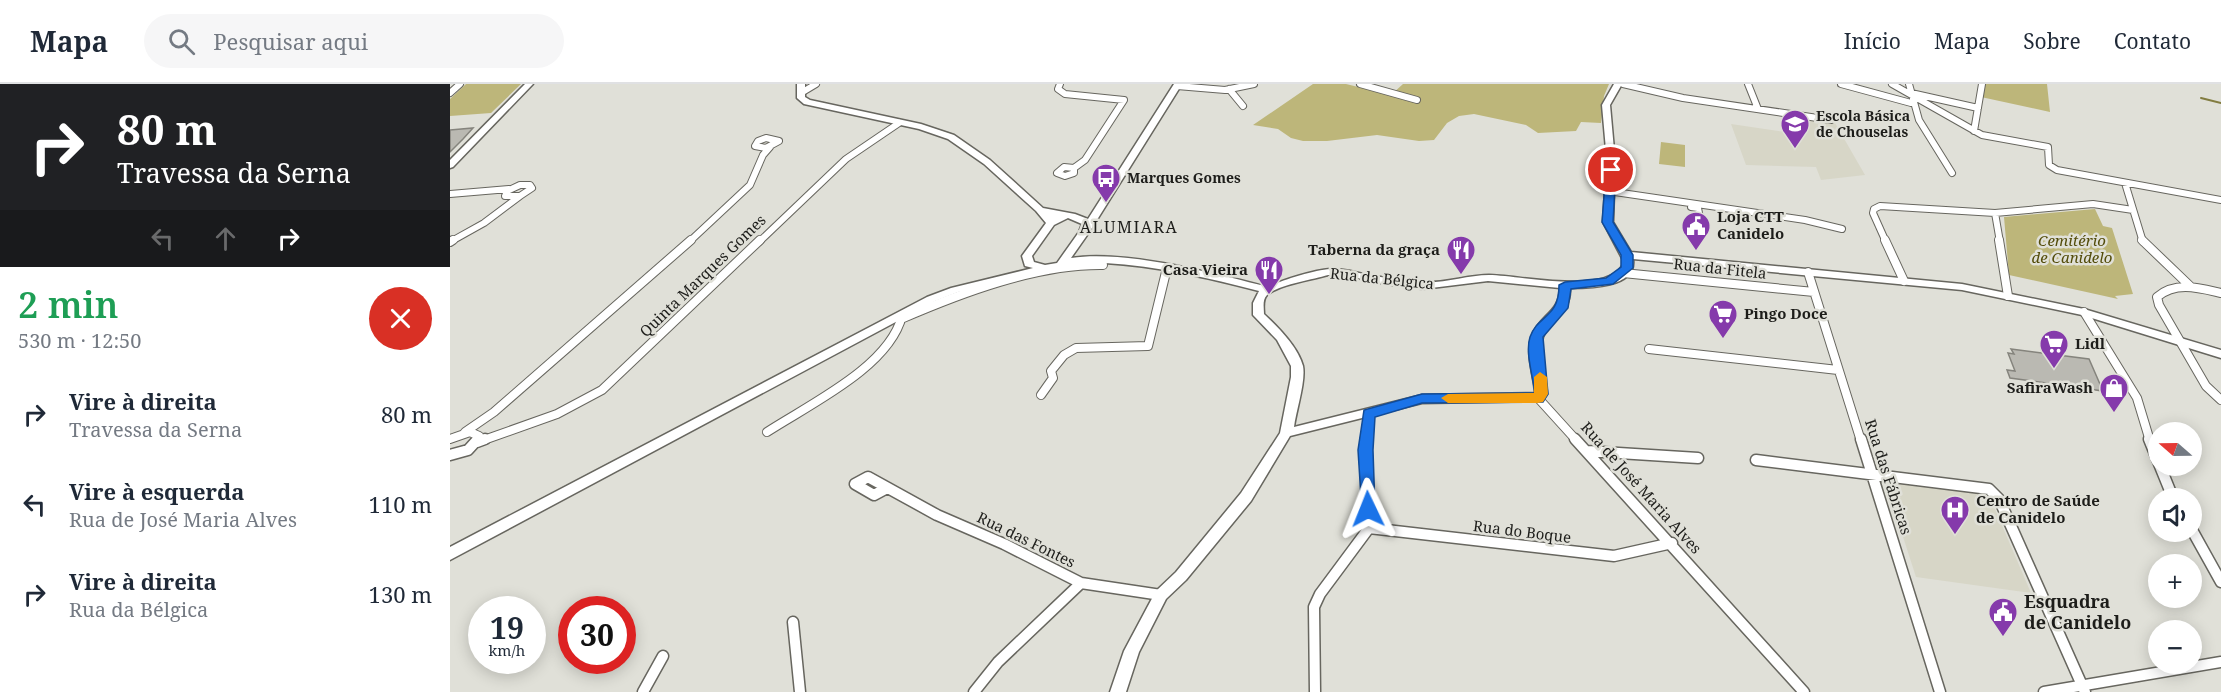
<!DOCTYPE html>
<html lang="pt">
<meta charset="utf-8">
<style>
:root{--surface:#fff;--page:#f6f6f7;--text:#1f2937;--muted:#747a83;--line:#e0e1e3}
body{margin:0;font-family:"Noto Serif",serif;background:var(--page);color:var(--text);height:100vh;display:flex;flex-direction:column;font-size:22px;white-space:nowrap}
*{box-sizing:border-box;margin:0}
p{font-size:20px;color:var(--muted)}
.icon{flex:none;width:33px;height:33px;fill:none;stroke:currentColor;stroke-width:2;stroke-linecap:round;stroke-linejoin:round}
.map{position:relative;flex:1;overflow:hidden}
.details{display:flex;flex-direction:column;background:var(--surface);width:450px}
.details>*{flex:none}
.guide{background:#202124;color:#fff;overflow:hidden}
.needle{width:39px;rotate:290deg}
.tools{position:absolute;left:1698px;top:338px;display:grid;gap:12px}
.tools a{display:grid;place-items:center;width:54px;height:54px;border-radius:50%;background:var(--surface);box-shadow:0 3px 15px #0003;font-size:30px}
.speed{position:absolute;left:18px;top:512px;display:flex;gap:12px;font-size:30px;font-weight:700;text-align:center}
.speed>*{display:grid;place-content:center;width:78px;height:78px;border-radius:50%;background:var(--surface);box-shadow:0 3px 15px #0003;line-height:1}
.speed small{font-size:15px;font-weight:400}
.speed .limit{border:9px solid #d22;background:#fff;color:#111}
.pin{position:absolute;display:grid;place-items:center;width:51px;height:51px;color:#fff;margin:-26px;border:3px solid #fff;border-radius:50%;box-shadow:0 2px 6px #0007}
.me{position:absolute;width:66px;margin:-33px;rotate:358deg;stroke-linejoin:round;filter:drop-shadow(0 0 4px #0008)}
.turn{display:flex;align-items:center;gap:21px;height:126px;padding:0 18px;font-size:27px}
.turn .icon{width:78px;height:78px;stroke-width:2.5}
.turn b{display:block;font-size:42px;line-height:51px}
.lanes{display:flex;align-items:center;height:57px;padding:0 18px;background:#0003;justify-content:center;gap:30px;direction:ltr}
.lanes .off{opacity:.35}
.round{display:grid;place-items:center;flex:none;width:63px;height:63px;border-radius:32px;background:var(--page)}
.summary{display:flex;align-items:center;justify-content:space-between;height:102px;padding:0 18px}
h1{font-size:36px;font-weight:600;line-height:45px;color:#1e9e55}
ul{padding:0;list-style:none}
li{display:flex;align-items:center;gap:18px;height:90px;padding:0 18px}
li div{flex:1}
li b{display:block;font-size:22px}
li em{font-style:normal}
header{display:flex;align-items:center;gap:36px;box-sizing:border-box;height:84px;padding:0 30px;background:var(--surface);border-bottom:2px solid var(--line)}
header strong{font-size:28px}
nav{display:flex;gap:33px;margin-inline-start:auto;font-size:21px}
.search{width:420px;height:54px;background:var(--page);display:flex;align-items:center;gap:15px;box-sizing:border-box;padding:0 21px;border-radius:33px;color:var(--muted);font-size:22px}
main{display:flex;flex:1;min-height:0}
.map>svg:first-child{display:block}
.built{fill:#d7d6c7}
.green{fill:#bdb67a}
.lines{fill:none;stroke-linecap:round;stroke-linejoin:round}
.stream{stroke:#827c40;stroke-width:2}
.building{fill:#bab9b2;stroke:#85847d;stroke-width:1.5}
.street-far2-casing{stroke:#67665f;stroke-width:8}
.street-far1-casing{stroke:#67665f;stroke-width:10}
.street-casing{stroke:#67665f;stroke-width:13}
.secondary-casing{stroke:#67665f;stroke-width:3}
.street-far2{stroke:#fff;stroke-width:6}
.street-far1{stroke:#fff;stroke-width:8}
.street{stroke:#fff;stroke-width:10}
.secondary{fill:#fff;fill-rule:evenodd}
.route{fill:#1a73e8;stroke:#114b97;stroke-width:1.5}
.slow{fill:#f59e0b}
.labels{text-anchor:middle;stroke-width:5;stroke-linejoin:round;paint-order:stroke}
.far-poi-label{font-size:14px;font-weight:bold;fill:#1d1d1a;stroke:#e0e0d8;text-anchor:start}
.poi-label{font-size:15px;font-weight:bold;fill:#1d1d1a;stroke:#e0e0d8;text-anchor:start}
.park-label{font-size:15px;font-style:italic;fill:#534c0a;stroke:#e0e0d8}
.street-label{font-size:15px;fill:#1d1d1a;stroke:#e0e0d8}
.neighbourhood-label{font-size:16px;letter-spacing:1.5px;fill:#1d1d1a;stroke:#e0e0d8}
.near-poi-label{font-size:18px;font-weight:bold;fill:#1d1d1a;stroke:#e0e0d8;text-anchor:start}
</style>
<header>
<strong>Mapa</strong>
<div class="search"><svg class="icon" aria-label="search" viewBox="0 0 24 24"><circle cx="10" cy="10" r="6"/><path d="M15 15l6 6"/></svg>Pesquisar aqui</div>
<nav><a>Início</a><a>Mapa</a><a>Sobre</a><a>Contato</a></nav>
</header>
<main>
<section class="details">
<div class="guide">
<div class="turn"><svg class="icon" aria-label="right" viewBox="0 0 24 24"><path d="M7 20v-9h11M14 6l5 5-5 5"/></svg><div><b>80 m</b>Travessa da Serna</div></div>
<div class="lanes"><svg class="icon off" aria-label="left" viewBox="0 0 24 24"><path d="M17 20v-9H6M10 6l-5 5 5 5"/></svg><svg class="icon off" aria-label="ahead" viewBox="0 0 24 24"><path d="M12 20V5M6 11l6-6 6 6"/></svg><svg class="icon" aria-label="right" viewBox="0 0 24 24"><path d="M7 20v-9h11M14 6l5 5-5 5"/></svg></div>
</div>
<div class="summary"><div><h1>2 min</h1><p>530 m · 12:50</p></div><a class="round" style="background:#d93025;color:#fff"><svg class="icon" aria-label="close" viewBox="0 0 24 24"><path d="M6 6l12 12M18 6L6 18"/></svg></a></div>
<ul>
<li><svg class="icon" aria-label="right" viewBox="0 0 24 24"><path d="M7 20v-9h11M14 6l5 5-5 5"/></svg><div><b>Vire à direita</b><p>Travessa da Serna</p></div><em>80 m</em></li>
<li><svg class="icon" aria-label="left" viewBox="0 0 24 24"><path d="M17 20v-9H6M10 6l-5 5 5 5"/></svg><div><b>Vire à esquerda</b><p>Rua de José Maria Alves</p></div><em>110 m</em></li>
<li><svg class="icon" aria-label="right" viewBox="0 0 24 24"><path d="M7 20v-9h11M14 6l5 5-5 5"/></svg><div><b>Vire à direita</b><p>Rua da Bélgica</p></div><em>130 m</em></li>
</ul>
</section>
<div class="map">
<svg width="1771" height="608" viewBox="0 0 1771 608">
<rect width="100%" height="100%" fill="#e0e0d8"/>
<path class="built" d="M1347,34L1385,39L1415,91L1371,96L1366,83L1296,81L1281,40L1342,49Z
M1439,398L1539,411L1581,509L1466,493L1436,400Z"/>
<path class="green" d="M16,0H71L41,29L0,32V15Z
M863,0H896L941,11L953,0H1159L1154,12L1151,39L1131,38L1126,47L1088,49L1076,41L1024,30L1009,32L997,39L984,56L969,57L927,51L877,57H853L841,54L828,45L803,41Z
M1535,0H1597L1600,28L1531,13Z
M1211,58L1235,61V83L1209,80Z
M1645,125L1653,142L1662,144L1683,210L1665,212L1668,215L1559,191L1554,133Z"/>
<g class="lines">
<path class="stream" d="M1751,14L1771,19"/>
</g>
<path class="building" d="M23,44L13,55L0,68V46Z
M1561,265L1639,275L1653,307L1560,294L1557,286L1565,287L1558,269L1564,270Z"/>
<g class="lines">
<g class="street-far2-casing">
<path id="street-far2" d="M610,0L608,5L615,10L674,16L635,76L624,84
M910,0L967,16
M1173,0L1233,14L1381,36
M1298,0L1308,25
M1391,0L1461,19
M1442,0L1532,51L1598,63L1599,81L1607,86L1771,116
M1459,0L1469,36L1502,89
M727,2L775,6L804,0
M779,5L793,22
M0,9L10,0
M351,9L366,0
M1461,9L1528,24
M1524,47L1532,0
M316,54L329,57L316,64L305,62L308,57Z
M614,83L624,84V89L615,92L607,89Z
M1675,99L1693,158
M70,101H80L82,104L70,112H55L57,107Z
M1158,107L1355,136L1392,145
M0,110L59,105
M1241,123L1248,124L1252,144
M1545,129L1550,158
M0,158L34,139L70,112
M239,158L300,101L313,71L320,63
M309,158L396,75L449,39
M1436,158L1423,129L1424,125L1430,122L1545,129L1643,120L1683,126"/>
</g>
<g class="street-far1-casing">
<path id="street-far1" d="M1435,156L1454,197
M1549,156L1558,212
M1692,156L1741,203
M0,158L3,156
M1358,188L1411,357
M1173,189L1364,208
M1771,209C1749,204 1726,197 1707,213L1709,221L1756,302L1771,316
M1634,228L1687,314L1700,357
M451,235C511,209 587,180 653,181
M1199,265L1388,286
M591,311L603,294L601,287L614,271L626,264L698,262L717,184
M1088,314L1127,357
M15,348L44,328L241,156
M317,348C360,320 439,283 452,232
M0,355L20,348L29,352L27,357
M31,357L107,330L152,306L310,156
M916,357L919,330"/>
</g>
<g class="street-casing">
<path id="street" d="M1125,355L1354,608
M1411,355L1490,608
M1699,355L1723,414
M27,358L35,355
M1137,367L1248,374
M0,371L18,366L28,355
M1306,376L1539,405L1549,415L1635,608
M437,404L424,411L405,400L418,393L487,431L554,460L631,499L711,511
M919,444L1164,472L1222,459
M1742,446L1771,498
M343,538L350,608
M193,608L213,572
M524,608L548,578L631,499
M865,608L864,523L870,510L919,444L916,355
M1594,608L1771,578"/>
</g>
<g class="secondary-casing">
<path id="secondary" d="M75,0H83L3,83L0,84V76Z
M347,0H355V13L360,16L471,40L504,51L540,76L593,124L625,130L638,135L724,0H732L640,147L621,174C677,166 762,189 818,203C832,196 865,186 880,185C896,184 909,190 925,192C940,195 956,197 971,198C993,200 1017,191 1039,191C1069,191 1162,213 1174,178L1153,138L1157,77L1152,21L1164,0H1172L1160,21L1165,77L1163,138L1181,168L1512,200L1634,225L1771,266V274L1632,231L1512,206L1183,175C1187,204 1139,204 1120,204C1121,231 1100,232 1093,253C1087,270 1096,292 1097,310L1092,317L972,319L840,352L801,417L736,496L716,515L689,568L676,608H660L674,567L706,507L726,488L791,409L830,349L841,293V282L827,256L803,231V219L809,207C759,194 707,182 655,179C640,178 625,181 610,182L609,184L508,208L485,217L0,476V463L477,213L501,204L583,184L575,182L572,172L596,139L586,127L534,80L498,55L469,45L354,20L347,14ZM618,134L632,140L629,148L607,179L595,181L584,178L582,172L604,141ZM878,191L902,192L921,198L973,205L1038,197L1110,204C1110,229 1089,231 1082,252C1075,270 1084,291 1085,309L972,311L844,343C846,327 856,297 853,282C848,263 828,243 814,230C814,224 812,216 817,211C830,200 862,196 878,191Z"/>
</g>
<use href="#street-far2" class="street-far2"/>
<use href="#street-far1" class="street-far1"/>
<use href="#street" class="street"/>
<use href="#secondary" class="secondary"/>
</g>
<path class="route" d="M1161,83L1166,86L1163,138L1183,171V184L1163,200L1121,205L1118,224L1093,253L1098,310L1093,318L972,319L925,333L923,366L925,425L923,429H912L908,366L914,326L972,310L1085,309C1083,293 1075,268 1080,253C1088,230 1109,235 1109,201L1115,198L1156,194L1171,183V171L1152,138L1156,86Z"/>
<path class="slow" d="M1090,288L1097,293L1098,310L1093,318L1088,319H998L991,314L998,310L1084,309V293Z"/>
<defs>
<g id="school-pin" transform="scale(1.5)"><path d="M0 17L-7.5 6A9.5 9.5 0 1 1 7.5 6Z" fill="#853aab" stroke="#e0e0d8"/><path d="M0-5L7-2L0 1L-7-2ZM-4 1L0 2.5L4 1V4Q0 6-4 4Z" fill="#fff"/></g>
<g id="bus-pin" transform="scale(1.5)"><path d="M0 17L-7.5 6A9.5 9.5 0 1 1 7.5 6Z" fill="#853aab" stroke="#e0e0d8"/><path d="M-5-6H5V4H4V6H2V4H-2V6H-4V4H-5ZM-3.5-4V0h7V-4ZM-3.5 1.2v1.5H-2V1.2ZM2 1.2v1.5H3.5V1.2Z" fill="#fff"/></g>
<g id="civic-pin" transform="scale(1.5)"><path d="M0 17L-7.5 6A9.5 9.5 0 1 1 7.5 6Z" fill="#853aab" stroke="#e0e0d8"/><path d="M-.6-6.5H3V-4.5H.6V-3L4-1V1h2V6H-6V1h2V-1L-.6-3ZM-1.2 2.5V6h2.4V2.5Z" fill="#fff"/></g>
<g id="restaurant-pin" transform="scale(1.5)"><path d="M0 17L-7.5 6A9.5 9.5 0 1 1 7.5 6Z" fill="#853aab" stroke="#e0e0d8"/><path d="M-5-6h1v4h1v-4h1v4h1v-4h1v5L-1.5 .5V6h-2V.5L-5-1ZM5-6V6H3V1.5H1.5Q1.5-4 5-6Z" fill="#fff"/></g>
<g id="supermarket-pin" transform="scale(1.5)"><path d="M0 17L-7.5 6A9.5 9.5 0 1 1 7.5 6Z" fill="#853aab" stroke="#e0e0d8"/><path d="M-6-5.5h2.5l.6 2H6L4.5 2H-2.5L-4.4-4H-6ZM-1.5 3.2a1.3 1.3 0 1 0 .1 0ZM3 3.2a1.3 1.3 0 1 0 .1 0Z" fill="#fff"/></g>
<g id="shop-pin" transform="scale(1.5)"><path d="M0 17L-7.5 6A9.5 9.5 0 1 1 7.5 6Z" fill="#853aab" stroke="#e0e0d8"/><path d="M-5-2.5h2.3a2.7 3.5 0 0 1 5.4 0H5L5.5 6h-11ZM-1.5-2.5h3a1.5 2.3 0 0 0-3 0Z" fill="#fff"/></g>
<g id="hospital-pin" transform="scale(1.5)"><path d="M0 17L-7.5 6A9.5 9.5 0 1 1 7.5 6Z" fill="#853aab" stroke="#e0e0d8"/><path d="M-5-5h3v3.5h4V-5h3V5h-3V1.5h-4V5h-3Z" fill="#fff"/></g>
</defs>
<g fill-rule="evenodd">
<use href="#school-pin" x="1345" y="40"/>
<use href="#bus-pin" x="656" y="94"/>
<use href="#civic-pin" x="1246" y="142"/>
<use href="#restaurant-pin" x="1011" y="166"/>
<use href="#restaurant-pin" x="819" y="186"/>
<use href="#supermarket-pin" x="1273" y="230"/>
<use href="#supermarket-pin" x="1604" y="260"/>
<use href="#shop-pin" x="1664" y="304"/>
<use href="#hospital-pin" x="1505" y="426"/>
<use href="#civic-pin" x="1553" y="528"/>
</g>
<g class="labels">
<g class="far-poi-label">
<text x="1366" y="37">Escola Básica<tspan x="1366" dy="16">de Chouselas</tspan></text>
<text x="677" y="99">Marques Gomes</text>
</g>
<g class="poi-label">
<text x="1267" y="138">Loja CTT<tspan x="1267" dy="17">Canidelo</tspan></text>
<text x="990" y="171" text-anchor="end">Taberna da graça</text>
<text x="798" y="191" text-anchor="end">Casa Vieira</text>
<text x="1294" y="235">Pingo Doce</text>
<text x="1625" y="265">Lidl</text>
<text x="1643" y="309" text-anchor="end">SafiraWash</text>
<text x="1526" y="422">Centro de Saúde<tspan x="1526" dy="17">de Canidelo</tspan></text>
</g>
<g class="park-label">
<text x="1622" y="162">Cemitério<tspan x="1622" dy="17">de Canidelo</tspan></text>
</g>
<g class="street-label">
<text transform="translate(1270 185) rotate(6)" y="5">Rua da Fitela</text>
<text transform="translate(253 192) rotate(-44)" y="5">Quinta Marques Gomes</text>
<text transform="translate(932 195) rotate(6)" y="5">Rua da Bélgica</text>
<text transform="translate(1438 393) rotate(72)" y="5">Rua das Fábricas</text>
<text transform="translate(1191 404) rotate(48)" y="5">Rua de José Maria Alves</text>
<text transform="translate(1072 448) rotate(7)" y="5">Rua do Boque</text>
<text transform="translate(576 456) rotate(26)" y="5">Rua das Fontes</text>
</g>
<g class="neighbourhood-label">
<text x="679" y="149">ALUMIARA</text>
</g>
<g class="near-poi-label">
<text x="1574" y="524">Esquadra<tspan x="1574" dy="21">de Canidelo</tspan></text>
</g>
</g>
</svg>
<div class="tools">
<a><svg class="needle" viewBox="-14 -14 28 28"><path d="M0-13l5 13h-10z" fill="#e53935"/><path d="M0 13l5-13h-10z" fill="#747a83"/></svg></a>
<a><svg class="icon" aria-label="sound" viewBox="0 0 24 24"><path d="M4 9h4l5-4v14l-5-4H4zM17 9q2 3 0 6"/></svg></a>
<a>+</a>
<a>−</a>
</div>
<div class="speed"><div>19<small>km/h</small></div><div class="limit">30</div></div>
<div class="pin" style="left:1161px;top:86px;background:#d93025"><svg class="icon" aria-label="arrive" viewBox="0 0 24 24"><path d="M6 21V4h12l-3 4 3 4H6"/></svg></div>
<svg class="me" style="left:918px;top:425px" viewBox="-20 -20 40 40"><path d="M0-17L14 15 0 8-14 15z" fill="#1a73e8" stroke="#fff" stroke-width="4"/></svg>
</div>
</main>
